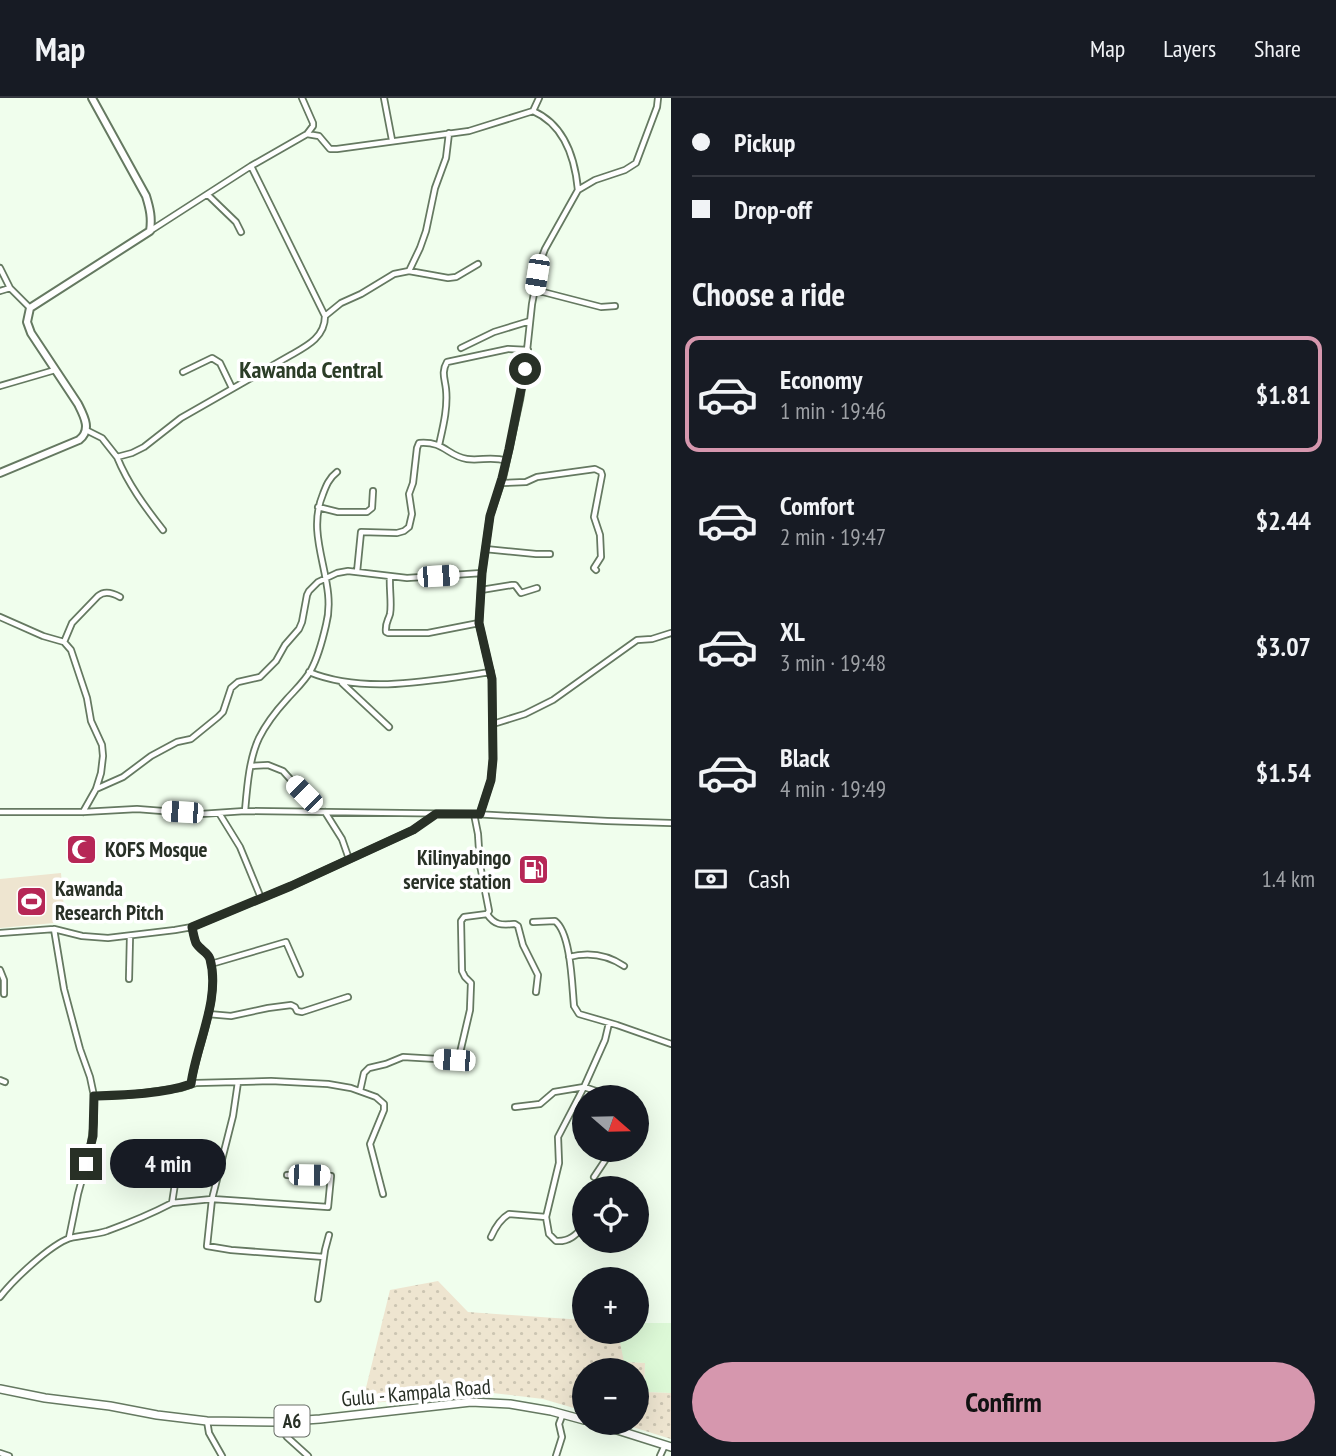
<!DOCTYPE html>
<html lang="en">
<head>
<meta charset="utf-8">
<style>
	:root { --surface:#171b24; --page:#242831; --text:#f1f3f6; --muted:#9ea1a6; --line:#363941; --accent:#d697ae }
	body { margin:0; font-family:"PT Sans Narrow",sans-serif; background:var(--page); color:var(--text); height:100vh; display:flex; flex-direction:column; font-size:26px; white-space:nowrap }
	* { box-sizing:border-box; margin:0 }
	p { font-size:23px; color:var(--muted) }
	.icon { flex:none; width:38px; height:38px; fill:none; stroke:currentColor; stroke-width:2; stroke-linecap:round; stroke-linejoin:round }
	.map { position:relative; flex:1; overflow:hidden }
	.side { display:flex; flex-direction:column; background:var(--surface); width:665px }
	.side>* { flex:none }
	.banner { display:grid; align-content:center; height:154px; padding:0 21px; background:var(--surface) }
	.needle { width:46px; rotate:110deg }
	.controls { position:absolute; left:572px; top:987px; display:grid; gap:14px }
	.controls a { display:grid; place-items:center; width:77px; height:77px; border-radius:50%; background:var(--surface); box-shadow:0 7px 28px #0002; font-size:35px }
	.end { position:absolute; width:32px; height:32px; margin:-16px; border:9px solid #283026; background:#fff; box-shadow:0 0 0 4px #fff }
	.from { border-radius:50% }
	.bubble { position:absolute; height:49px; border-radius:24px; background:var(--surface); box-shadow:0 7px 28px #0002; font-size:23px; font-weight:700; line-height:49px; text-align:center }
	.car { position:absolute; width:21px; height:42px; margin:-21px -10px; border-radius:9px; box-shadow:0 0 5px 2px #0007; background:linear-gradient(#fff 24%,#345 0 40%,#fff 0 76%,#345 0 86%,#fff 0) }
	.banner b { display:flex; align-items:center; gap:24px; height:66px; font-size:26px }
	.banner b+b { border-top:2px solid var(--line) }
	.banner i { width:18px; height:18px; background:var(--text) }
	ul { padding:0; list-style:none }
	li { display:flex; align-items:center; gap:21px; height:116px; margin:0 14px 10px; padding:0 7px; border:4px solid transparent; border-radius:14px }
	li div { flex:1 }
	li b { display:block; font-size:26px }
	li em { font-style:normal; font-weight:700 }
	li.current { border-color:var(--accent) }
	li>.icon { width:63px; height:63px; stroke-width:1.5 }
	h2 { padding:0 21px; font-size:32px; line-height:84px }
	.pay { display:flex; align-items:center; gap:18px; height:77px; padding:0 21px; font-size:26px }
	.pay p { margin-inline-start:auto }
	.primary-button { display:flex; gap:14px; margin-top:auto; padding:14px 21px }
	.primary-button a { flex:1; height:80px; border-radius:42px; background:var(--accent); color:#111; font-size:28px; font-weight:700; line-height:80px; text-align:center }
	header { display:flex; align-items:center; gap:42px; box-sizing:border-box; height:98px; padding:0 35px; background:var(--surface); border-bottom:2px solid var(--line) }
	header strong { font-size:33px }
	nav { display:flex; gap:38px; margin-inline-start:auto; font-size:24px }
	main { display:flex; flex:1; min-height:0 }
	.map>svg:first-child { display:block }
	.built { fill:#ddf9d7 }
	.garden { fill:url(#garden-dots) }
	.pitch { fill:#eee5d0 }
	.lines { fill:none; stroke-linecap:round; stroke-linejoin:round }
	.street-casing { stroke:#657961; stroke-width:8 }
	.secondary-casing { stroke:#657961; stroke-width:10 }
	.primary-casing { stroke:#657961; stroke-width:10 }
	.street { stroke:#fff; stroke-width:4.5 }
	.secondary { stroke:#fff; stroke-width:6 }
	.primary { stroke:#fff; stroke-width:7 }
	.route { stroke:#283026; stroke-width:9 }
	.labels { text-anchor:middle; stroke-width:7; stroke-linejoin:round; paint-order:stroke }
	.shield { fill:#fff; stroke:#686e67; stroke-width:2 }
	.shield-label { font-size:19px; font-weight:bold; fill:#283026 }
	.poi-label { font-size:21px; font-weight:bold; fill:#283026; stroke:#fff; text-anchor:start }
	.street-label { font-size:21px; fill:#283026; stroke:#fff }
	.quarter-label { font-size:24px; font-weight:bold; fill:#2b3d27; stroke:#fff }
</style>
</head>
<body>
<header>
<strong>Map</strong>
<nav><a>Map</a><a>Layers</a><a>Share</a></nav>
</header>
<main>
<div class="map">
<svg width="671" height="1358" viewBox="0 0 671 1358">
	<defs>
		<pattern id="garden-dots" width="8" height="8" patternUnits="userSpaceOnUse" patternTransform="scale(1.75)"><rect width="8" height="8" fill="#eee5d0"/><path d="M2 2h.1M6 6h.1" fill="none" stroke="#ccc5b2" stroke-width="1.8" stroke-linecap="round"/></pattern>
	</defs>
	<rect width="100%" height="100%" fill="#f0feed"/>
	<path class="built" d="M 637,1225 L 671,1225 L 671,1295 L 644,1294 L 645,1265 L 623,1264 L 618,1234 L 637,1234 Z"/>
	<path class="garden" d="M 438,1183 L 468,1214 L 584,1222 L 584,1234 L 618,1234 L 624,1264 L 645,1265 L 644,1294 L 671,1295 L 671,1341 L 620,1325 L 637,1325 L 637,1272 L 584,1272 L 584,1313 L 543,1301 L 484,1294 L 362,1306 L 390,1192 Z"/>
	<path class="pitch" d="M 61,775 L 65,824 L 0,830 L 0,781 Z"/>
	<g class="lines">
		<defs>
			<path id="street" d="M 384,0 L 392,42
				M 539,0 L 533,13 C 565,27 575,60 578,92
				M 307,36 L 319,38 L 330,51 L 337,51 L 469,33 L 533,13
				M 208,97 L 236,124 L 241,134
				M 150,133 L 251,68 L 307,36 L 313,28 L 313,25 L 302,0
				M 0,170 L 10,190 L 30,210
				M 409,173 L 420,150 L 426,133 L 435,90 L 446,60 L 449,35
				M 0,193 L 10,190
				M 534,193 L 543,194 L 601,209 L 615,208
				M 325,218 L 341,205 L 361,196 L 394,176 L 409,173 L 448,180 L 456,179 L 478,166
				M 461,250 L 494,234 L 530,223
				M 183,274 L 212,260 L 220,265 L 232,290
				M 0,288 L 55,272
				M 86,332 L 102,340 L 117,359 L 132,355 L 144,349 L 181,320 L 291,257 C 307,248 325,239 325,218 L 251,68
				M 439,347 C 443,329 448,310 446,291 C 445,281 441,274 447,264 L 508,251 L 528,252
				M 117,359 C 128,386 145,409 163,432
				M 501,385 L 526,384 L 537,379 L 595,371 L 601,374 L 602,377 L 594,419 L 600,437 L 601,459 L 594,470 L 596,472
				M 318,409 L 338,414 L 367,414 L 372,410 L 373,393
				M 485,451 L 536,456 L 550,456
				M 357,474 L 361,434 L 397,435 L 404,433 L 409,429 L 412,416 L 409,396 L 413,385 L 417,350 L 419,345 C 445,343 447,358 467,361 C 480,363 493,358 506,363
				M 390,478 C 389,489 392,506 390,516 C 388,523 385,525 386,534 L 388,535 L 428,535 L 479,525
				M 481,492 L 512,487 L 515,487 L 521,495 L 537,490
				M 0,519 L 43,538 L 64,544 L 71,552 L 87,600 L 91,623 L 102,647 L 103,658 L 101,675 L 96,691 L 83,714
				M 64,544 L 72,525 L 98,498 C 105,492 113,495 120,499
				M 309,574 C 365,597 434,582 491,574
				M 342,585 L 389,629
				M 493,626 L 525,616 L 553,602 L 637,542 L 652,541 L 671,535
				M 251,668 L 268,667 L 283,673 L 309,702 L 312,714
				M 96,691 L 123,679 L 151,658 L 177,644 L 191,641 L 218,619 L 223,614 L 231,590 L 238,584 L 260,579 L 276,563 L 285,547 L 299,531 L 302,524 L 307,497 L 309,493 L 318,484 L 337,475 L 348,473 L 407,480 L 482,475
				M 245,713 C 247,690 249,661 259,640 C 266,626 276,613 287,601 C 295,592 305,583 311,572 C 317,561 323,540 326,527 C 338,483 304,441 323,396 C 326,388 329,380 337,374
				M 0,714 L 83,714 L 137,711 L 201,716 L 245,713 L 474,716 L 607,723 L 671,725
				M 325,714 L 342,741 L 349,761
				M 219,715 L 240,749 L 261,800
				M 480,716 L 491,682 L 493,661 L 492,581 L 479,525 L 482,475 L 490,418 L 503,380 L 520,302 L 525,271 L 532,206 L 540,164 L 545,151 L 578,92 L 595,82 L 625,72 L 636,65 L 657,9 L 658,0
				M 487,816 C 495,828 502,827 515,826 L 518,828 L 523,847 L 538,877 L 536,894
				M 533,824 L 555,823 C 571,835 572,887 574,908 L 579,916 L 617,927 L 671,946
				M 54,831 L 64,891 L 80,951 L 90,979 L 94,998 L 94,1024 L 90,1052 L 78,1096 L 69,1140
				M 0,835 L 54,831 L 82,838 L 108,840 L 175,832 L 192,829 L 291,788 L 413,732 L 435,716
				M 569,859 C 588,854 606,856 624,868
				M 211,866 L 286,844 L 300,876
				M 0,872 L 4,882 L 4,896
				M 129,881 L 130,838
				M 208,916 L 231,918 L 268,910 L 291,907 L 295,909 L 297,913 L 302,914 L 348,899
				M 0,982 L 5,984
				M 238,984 L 233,1018 L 212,1101 L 207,1148 L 231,1152 L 324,1159
				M 191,986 C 197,947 221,900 210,861 C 208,854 200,852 196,845 C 194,840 193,834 192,829
				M 360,993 L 364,975 L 369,970 L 386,966 L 403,959 L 454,962 L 457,962 L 459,959 L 470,912 L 471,885 L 465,879 L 462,873 L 461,823 L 464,819 L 487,816 L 489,813 L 480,767 L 478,736 L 474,716
				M 94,998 L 128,997 L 181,990 L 196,985 L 271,983 L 328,986 L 351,990 L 376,999 L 384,1006 L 384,1012 L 370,1046 L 383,1096
				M 515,1009 L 540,1006 L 554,994 L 584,989 L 614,999
				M 594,1079 L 612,1052
				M 172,1105 L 212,1101 L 328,1109 L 331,1078 L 287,1077
				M 584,1128 C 576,1137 569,1144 556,1143 L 549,1136 L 546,1119 L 559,1065 L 558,1039 L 584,989 L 605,942 L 609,925
				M 491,1139 C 495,1130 500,1121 509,1116 L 546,1119
				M 0,1199 C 13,1182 50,1147 70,1140 C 82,1137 95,1137 107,1133 C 129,1125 151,1116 172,1105 L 177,1073
				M 318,1201 L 325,1152 L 329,1137
				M 207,1323 L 209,1335 L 222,1358
				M 278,1325 L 287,1339 L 308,1358
				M 0,1355 L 9,1358
				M 556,1358 L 562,1339 L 559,1326 L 562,1318 L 564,1317
				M 660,1358 L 665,1347"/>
			<path id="secondary" d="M 0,375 L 79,342 C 92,332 84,318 78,306 L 31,235 L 27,224 L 30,210 L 150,133 C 152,120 150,111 146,98 L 92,0"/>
			<path id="primary" d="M 0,1291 L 45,1300 L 110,1308 L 157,1317 L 207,1323 L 277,1324 L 320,1321 L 471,1304 L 510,1306 L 551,1313 L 584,1322
				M 595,1325 L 671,1349"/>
		</defs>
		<use href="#street" class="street-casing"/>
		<use href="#secondary" class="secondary-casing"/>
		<use href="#primary" class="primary-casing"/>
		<use href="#street" class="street"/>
		<use href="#secondary" class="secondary"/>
		<use href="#primary" class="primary"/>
	</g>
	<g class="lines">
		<path class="route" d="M 86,1066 L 93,1038 L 94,998 C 124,997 163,996 191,986 C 196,947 221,901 210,861 C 208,854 200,852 196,845 C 194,840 193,834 192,829 L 291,788 L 413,732 L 436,716 L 480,716 L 491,682 L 493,661 L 492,581 L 479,525 L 482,475 L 490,418 L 502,380 L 509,351 L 525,271"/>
	</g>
	<defs>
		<symbol id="mosque-square" viewBox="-11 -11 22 22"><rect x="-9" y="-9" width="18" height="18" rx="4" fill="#b62756" stroke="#fff"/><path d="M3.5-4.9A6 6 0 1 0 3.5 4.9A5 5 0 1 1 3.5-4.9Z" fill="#fff"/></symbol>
		<symbol id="fuel-square" viewBox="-11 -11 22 22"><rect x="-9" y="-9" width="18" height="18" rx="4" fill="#b62756" stroke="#fff"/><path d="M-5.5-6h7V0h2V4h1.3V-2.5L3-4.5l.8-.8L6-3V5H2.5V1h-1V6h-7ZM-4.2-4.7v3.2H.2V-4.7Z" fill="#fff"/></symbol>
		<symbol id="stadium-square" viewBox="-11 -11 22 22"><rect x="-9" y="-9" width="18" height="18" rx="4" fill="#b62756" stroke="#fff"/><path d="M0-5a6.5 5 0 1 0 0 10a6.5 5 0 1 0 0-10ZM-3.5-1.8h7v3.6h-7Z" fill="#fff"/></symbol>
	</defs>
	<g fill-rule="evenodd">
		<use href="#mosque-square" x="64" y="734" width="35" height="35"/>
		<use href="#fuel-square" x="516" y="754" width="35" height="35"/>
		<use href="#stadium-square" x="14" y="786" width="35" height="35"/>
	</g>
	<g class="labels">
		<rect class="shield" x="274.5" y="1307.5" width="35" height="31" rx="5"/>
		<g class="shield-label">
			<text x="292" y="1330">A6</text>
		</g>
		<g class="poi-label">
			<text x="105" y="759">KOFS Mosque</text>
			<text x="511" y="767" text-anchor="end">Kilinyabingo<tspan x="511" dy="24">service station</tspan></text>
			<text x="55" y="798">Kawanda<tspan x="55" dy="24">Research Pitch</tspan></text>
		</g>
		<g class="street-label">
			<text transform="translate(416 1295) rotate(-5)" y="7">Gulu - Kampala Road</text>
		</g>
		<g class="quarter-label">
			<text x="311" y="280">Kawanda Central</text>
		</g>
	</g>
</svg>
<div class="controls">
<a><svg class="needle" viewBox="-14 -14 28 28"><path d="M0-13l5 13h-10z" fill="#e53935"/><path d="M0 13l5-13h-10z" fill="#9ea1a6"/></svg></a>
<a><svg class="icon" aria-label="locate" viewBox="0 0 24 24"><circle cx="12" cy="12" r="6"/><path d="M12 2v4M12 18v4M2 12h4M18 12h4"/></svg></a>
<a>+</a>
<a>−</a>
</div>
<i class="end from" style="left:525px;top:271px"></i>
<i class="end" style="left:86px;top:1066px"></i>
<div class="bubble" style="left:110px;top:1041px;width:116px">4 min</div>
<i class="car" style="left:537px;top:177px;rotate:189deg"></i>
<i class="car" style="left:438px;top:478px;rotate:86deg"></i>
<i class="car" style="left:304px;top:696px;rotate:315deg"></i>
<i class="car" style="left:182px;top:714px;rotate:274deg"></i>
<i class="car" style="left:454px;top:962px;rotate:274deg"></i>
<i class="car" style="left:309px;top:1077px;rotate:91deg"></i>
</div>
<section class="side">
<div class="banner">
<b><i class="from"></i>Pickup</b>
<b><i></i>Drop-off</b>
</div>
<h2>Choose a ride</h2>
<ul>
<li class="current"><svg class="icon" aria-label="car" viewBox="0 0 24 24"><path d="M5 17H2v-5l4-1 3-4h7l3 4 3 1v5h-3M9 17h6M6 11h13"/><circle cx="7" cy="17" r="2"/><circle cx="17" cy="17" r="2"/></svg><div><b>Economy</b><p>1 min · 19:46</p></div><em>$1.81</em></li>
<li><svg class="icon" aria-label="car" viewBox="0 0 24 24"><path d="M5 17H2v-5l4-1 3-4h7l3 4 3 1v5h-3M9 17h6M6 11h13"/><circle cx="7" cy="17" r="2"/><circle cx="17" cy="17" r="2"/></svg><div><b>Comfort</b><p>2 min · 19:47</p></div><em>$2.44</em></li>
<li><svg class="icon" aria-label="car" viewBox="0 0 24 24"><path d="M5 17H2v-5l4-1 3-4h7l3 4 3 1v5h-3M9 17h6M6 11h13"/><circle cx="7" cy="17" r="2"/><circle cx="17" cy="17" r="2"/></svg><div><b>XL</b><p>3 min · 19:48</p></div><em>$3.07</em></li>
<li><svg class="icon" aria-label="car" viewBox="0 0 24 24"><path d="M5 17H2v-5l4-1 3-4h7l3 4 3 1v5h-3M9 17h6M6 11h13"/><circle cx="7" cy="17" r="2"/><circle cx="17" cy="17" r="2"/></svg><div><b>Black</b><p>4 min · 19:49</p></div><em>$1.54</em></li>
</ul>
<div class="pay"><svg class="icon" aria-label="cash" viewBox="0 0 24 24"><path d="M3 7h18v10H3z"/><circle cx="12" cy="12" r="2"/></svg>Cash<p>1.4 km</p></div>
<div class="primary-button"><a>Confirm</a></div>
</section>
</main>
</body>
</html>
